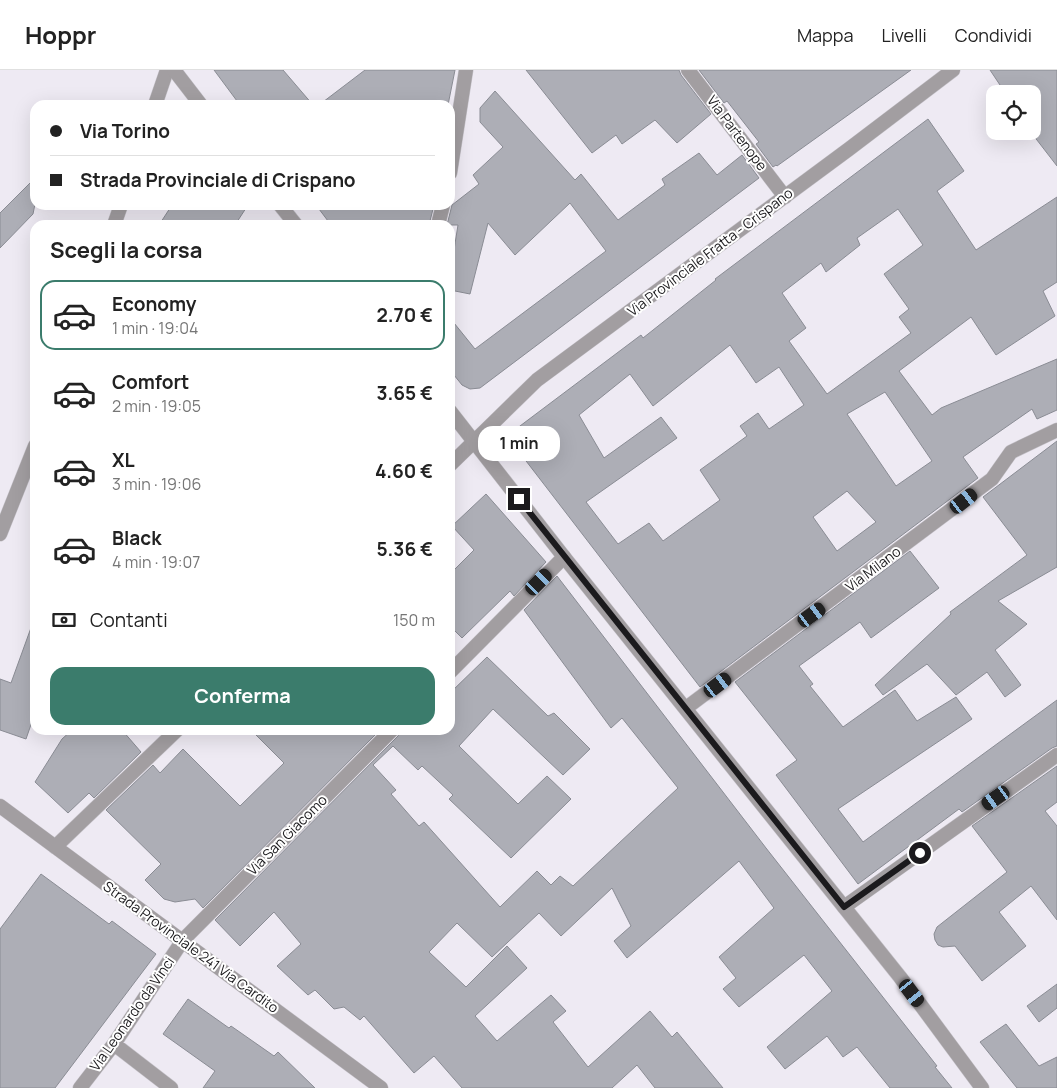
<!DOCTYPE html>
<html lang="it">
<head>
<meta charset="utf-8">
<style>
	:root { --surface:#fff; --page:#f6f6f6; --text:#222; --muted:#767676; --line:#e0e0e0; --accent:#3b7c6c }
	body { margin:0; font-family:Manrope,sans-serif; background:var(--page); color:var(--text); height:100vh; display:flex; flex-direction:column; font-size:19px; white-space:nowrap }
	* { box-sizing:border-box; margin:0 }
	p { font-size:16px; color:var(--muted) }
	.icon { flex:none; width:28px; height:28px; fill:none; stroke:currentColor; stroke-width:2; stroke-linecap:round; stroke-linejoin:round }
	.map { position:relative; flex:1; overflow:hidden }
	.details { position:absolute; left:30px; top:150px; width:425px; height:515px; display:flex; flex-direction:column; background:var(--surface); border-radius:15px; box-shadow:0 5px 20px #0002 }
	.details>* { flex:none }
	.hud { position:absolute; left:30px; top:30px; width:425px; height:110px; border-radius:15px; box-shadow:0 5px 20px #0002; display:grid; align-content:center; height:110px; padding:0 20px; background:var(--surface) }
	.controls { position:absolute; left:986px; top:15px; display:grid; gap:10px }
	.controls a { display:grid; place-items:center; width:55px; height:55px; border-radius:10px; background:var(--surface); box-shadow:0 5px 20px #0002; font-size:25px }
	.end { position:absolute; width:22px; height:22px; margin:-11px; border:6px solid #1b1a1d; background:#fff; box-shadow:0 0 0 2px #fff }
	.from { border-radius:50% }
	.bubble { position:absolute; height:35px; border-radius:15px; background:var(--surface); box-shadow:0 5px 20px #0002; font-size:16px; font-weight:700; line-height:35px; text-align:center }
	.car { position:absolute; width:15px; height:30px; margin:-15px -8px; border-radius:6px; box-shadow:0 0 4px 1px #0007; background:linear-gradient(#222 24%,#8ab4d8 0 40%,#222 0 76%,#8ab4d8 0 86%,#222 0) }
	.hud b { display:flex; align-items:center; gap:18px; height:48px; font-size:19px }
	.hud b+b { border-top:1px solid var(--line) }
	.hud i { width:12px; height:12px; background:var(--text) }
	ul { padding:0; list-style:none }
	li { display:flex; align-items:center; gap:15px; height:70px; margin:0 10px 8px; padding:0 10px; border:2px solid transparent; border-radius:15px }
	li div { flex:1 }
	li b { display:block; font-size:19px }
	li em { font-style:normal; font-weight:700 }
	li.selected { border-color:var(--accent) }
	li>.icon { width:45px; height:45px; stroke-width:1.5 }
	h2 { padding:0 20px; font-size:22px; line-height:60px }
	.pay { display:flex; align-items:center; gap:12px; height:55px; padding:0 20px; font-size:19px }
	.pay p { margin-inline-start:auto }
	.primary-button { display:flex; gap:10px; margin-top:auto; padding:10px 20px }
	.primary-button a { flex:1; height:58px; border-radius:15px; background:var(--accent); color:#fff; font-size:20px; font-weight:700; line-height:58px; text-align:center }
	header { display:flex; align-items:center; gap:30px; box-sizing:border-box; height:70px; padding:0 25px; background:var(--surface); border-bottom:1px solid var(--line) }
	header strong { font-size:24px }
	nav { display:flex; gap:28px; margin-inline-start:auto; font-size:18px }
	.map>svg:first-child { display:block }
	.building { fill:#adaeb6; stroke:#8a8c94; fill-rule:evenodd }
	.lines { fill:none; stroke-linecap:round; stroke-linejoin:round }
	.minor-casing { stroke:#c8c5cc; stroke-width:15 }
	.tertiary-casing { stroke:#c8c5cc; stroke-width:15 }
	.minor { stroke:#a29ea1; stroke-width:14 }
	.tertiary { stroke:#a29ea1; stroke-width:14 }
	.route { stroke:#1b1a1d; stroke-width:6 }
	.labels { text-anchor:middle; stroke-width:4; stroke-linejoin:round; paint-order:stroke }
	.street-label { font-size:14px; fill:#1b1a1d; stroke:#fff }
</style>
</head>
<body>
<header>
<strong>Hoppr</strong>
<nav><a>Mappa</a><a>Livelli</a><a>Condividi</a></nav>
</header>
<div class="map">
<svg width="1057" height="1018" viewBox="0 0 1057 1018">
	<rect width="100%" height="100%" fill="#eeeaf3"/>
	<path class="building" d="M 214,0 L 283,0 L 313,35 L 240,35 Z
		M 365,0 L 455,0 L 448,35 L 319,35 Z
		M 526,0 L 679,0 L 681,5 L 711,44 L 677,73 L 655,50 L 622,74 L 616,65 L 592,83 Z
		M 699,0 L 911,0 L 777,96 L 776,95 L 773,97 L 756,74 L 759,72 L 727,31 L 724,33 Z
		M 990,0 L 1057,0 L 1057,96 L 1030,61 L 1032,61 L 1032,24 L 1006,24 Z
		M 495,21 L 575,110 L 581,104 L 618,150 L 665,115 L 662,109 L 699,83 L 717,105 L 742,85 L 759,108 L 480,318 L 470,319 L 462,315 L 450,300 L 450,248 L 475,279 L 606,181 L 570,133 L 515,185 L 488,153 L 470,224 L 450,220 L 450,205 L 458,155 L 447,155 L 452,135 L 479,114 L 473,105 L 503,77 L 480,52 L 480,38 Z
		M 928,49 L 964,101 L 937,121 L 976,180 L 1057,127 L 1057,212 L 1043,221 L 1055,246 L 996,285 L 971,247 L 899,301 L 932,345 L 941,338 L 1057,289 L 1057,340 L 1037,349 L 1032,339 L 963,387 L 978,408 L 700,617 L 513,374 L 513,366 L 516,359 L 641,265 L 643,268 L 716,210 L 715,209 ZM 898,139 L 923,175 L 884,204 L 909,239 L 899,247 L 911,263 L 827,324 L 789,271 L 806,258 L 782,223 L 821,193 L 826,202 L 860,175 L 857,168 ZM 730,275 L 756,313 L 779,297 L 804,335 L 769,359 L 758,343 L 740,356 L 747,366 L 700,400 L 720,430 L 663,471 L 649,453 L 618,474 L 586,432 L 677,368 L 661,347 L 604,388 L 579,345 L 630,304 L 653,336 ZM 885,322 L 932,391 L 896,416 L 847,344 ZM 847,421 L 876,452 L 837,481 L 813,447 Z
		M 35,108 L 35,134 L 33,144 L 0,178 L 0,143 Z
		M 172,135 L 248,135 L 235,155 L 159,155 Z
		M 316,135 L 434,135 L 429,155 L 331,155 Z
		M 1057,371 L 1057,497 L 998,531 L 1027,554 L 995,580 L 1021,615 L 1005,627 L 987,602 L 956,625 L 927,594 L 883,625 L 875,615 L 951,544 L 950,542 L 1027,485 L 983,427 Z
		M 486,424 L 546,492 L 514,526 L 510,521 L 462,568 L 450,556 L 450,504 L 474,480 L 452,456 Z
		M 910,481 L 939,518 L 871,568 L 860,552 L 799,596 L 813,614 L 810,616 L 843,657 L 895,620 L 917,651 L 956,627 L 972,649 L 838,739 L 863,772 L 1057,630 L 1057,676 L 1052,678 L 962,742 L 959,739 L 858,814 L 776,705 L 797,690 L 735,612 Z
		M 557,506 L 766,778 L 937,996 L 935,997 L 952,1018 L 890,1018 L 857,977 L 843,987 L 827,966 L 785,999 L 767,977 L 832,921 L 804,885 L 739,937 L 723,919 L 736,908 L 719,887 L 774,838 L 739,791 L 627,888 L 614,871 L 631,856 L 612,818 L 561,866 L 539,843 L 492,887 L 457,853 L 429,882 L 466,917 L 507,876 L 527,898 L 475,946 L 497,971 L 551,925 L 566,941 L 553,952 L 588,997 L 650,941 L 672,967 L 677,962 L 723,1018 L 655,1018 L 637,995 L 612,1018 L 462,1018 L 434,986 L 414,1003 L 364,946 L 360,950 L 344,937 L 334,939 L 315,920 L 308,925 L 277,896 L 301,874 L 274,842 L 240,876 L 215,850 L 398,666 L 401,660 L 450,660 L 450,623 L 487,587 L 548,646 L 554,643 L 590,679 L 563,705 L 493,639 L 459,676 L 518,734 L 547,706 L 571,729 L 511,788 L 449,729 L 453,725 L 422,696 L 418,700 L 393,676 L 373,695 L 396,720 L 391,724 L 419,756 L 424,752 L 500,837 L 537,801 L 551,815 L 560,806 L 573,816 L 678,718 L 622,648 L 611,658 L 524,540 Z
		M 32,555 L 35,555 L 35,643 L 26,669 L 0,660 L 0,609 L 11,613 Z
		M 72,660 L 122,660 L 141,682 L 94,728 L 89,723 L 68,743 L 35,712 L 62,669 Z
		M 251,660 L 380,660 L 203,838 L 195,829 L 175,832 L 164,829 L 145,810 L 161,794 L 106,740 L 153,695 L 160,703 L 183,679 L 240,736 L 284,693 Z
		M 1057,696 L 1057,732 L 1045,741 L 1057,756 L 1057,850 L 1031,816 L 999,842 L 1026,876 L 982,911 L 955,876 L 943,877 L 938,875 L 935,870 L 934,864 L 937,857 L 1007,802 L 972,756 Z
		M 41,804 L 109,854 L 112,851 L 156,884 L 55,1018 L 0,1018 L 0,859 Z
		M 1057,914 L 1057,938 L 1039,952 L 1027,936 Z
		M 188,929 L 229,958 L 231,956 L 274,986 L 278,982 L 315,1018 L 203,1018 L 215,1001 L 163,964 Z
		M 1006,954 L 1039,996 L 1057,987 L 1057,1018 L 1017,1018 L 980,972 Z"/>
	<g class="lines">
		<defs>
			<path id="minor" d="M 688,0 L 785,127
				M 155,35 L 167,0
				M 450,103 L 466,0
				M 114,155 L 121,135
				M 438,155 L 443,135
				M 450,395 L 537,310 L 849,79 L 953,0
				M 0,464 L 35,376
				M 450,602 L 564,487
				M 686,638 L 992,409 L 1011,382 L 1057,360
				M 0,736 L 381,1018
				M 55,777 L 177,660
				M 844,837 L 1057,685
				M 114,974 L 171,1018
				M 80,1018 L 114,974 L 183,870 L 392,660"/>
			<path id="tertiary" d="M 174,0 L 201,35
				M 280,135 L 296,155
				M 450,341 L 564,487 L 900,907 L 982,1018"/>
		</defs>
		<use href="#minor" class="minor-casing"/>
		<use href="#tertiary" class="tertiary-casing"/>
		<use href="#minor" class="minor"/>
		<use href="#tertiary" class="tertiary"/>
	</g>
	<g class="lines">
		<path class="route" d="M 519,429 L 844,837 L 920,783"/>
	</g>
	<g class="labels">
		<g class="street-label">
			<text transform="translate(737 63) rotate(53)" y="5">Via Partenope</text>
			<text transform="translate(710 182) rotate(-37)" y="5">Via Provinciale Fratta - Crispano</text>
			<text transform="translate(873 499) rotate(-37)" y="5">Via Milano</text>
			<text transform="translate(287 765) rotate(-45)" y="5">Via San Giacomo</text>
			<text transform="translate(191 877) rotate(36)" y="5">Strada Provinciale 241 Via Cardito</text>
			<text transform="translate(132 944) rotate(-55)" y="5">Via Leonardo da Vinci</text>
		</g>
	</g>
</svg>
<div class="controls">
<a><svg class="icon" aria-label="locate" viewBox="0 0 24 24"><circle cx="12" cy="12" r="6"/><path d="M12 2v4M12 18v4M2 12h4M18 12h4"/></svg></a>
</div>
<i class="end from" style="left:920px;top:783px"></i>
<i class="end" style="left:519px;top:429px"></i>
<div class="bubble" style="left:478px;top:356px;width:82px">1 min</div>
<i class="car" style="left:964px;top:431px;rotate:52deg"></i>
<i class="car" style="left:539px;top:512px;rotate:45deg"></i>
<i class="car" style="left:812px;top:545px;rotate:54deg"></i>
<i class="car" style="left:718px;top:615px;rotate:53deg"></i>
<i class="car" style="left:996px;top:728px;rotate:235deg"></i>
<i class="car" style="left:912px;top:923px;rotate:143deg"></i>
<div class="hud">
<b><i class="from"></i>Via Torino</b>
<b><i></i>Strada Provinciale di Crispano</b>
</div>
<section class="details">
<h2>Scegli la corsa</h2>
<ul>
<li class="selected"><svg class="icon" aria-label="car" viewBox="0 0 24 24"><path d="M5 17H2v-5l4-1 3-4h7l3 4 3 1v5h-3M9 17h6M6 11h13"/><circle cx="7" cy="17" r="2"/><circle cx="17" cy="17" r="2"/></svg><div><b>Economy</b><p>1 min · 19:04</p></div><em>2.70 €</em></li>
<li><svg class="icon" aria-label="car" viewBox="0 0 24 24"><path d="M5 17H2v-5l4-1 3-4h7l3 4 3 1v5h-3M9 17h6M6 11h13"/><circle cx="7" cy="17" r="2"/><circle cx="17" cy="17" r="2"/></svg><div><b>Comfort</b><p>2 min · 19:05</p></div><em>3.65 €</em></li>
<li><svg class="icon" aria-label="car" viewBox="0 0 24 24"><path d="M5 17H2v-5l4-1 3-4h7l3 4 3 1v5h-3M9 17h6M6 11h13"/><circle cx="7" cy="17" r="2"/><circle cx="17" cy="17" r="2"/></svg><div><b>XL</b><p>3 min · 19:06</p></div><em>4.60 €</em></li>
<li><svg class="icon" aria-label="car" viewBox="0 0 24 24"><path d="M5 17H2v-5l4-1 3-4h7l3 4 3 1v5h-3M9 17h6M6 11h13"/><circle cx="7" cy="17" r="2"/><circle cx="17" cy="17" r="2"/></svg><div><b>Black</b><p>4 min · 19:07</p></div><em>5.36 €</em></li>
</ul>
<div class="pay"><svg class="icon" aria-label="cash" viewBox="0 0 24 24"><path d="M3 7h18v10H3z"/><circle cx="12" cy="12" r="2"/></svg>Contanti<p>150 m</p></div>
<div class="primary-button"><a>Conferma</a></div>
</section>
</div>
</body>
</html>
